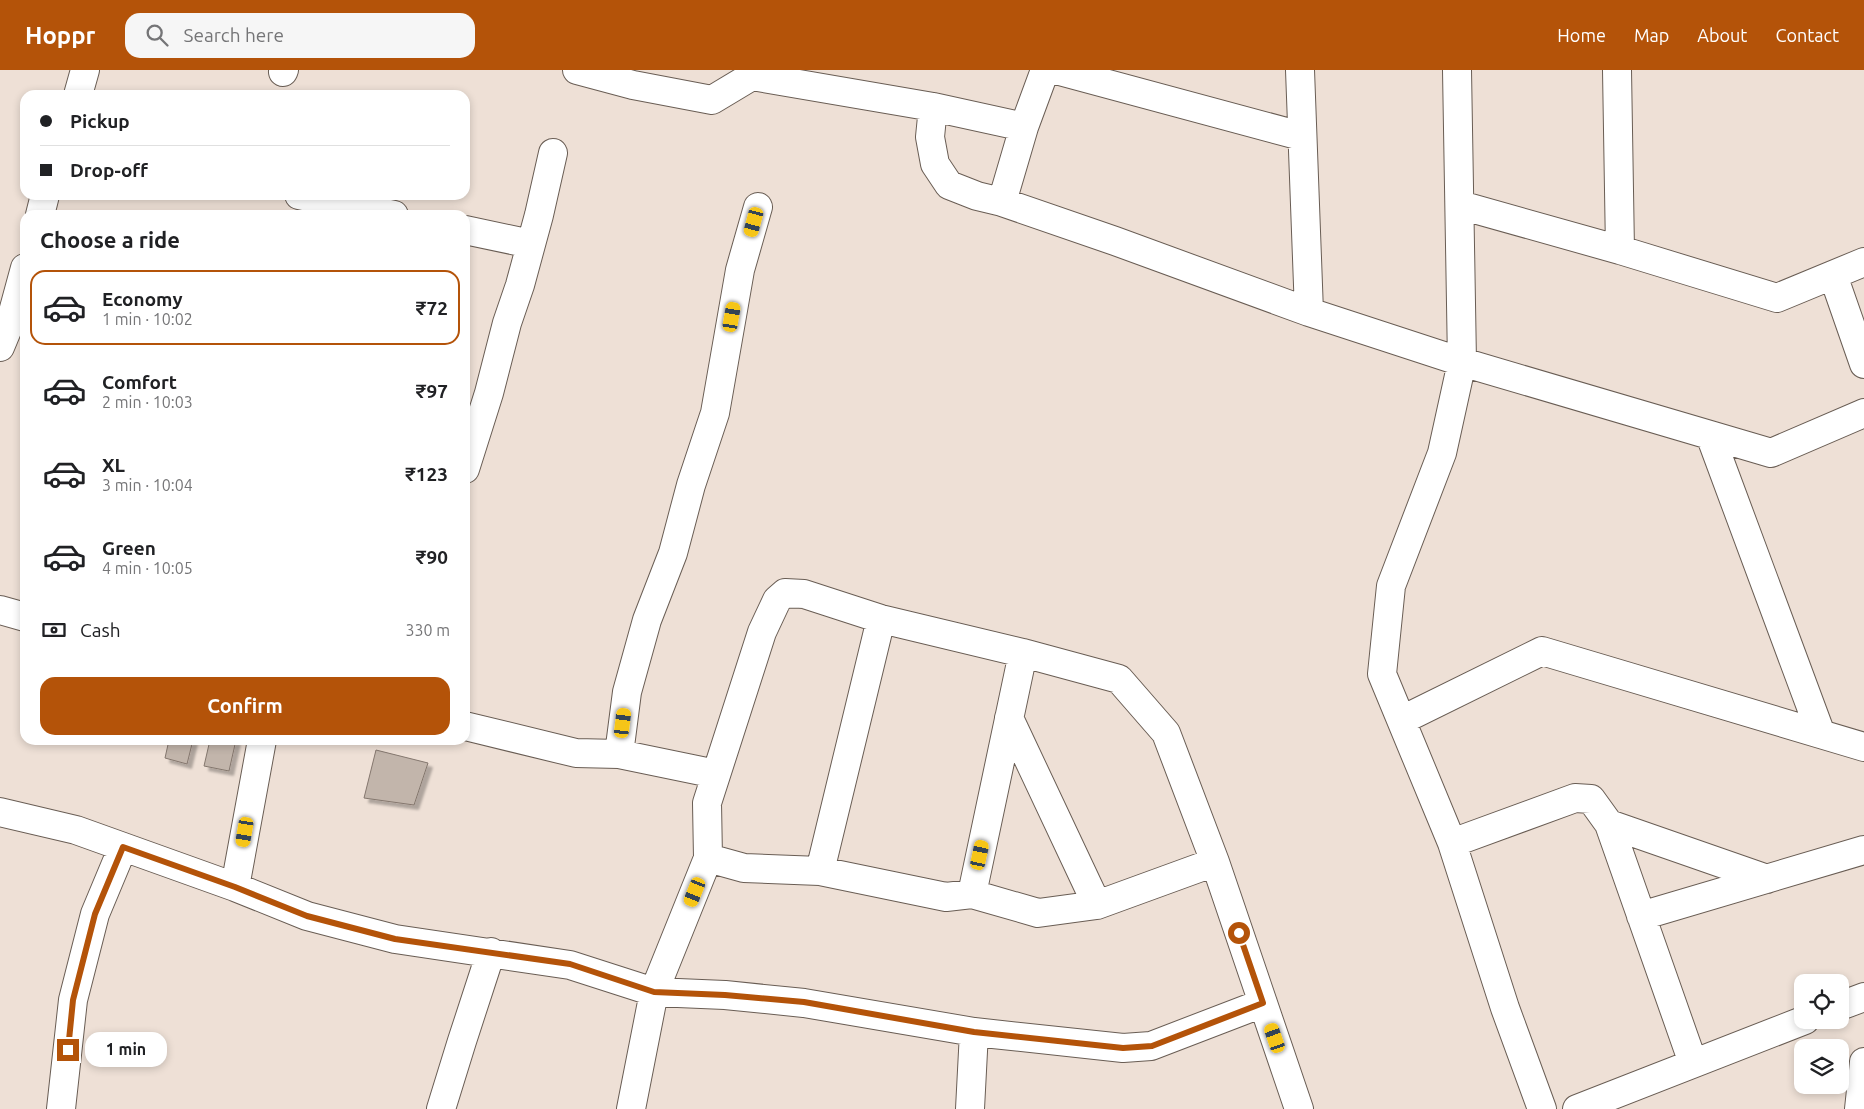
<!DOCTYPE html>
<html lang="en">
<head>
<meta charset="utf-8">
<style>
	:root { --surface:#fff; --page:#f6f6f6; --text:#202124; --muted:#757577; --line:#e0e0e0; --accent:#b45309 }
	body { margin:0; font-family:Ubuntu,sans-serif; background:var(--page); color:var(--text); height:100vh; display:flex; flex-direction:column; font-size:19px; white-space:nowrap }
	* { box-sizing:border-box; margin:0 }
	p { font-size:16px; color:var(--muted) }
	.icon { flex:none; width:28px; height:28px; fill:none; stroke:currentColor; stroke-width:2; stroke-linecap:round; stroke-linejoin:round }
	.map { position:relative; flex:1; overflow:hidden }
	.sheet { position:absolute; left:20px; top:140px; width:450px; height:535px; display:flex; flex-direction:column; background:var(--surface); border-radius:15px; box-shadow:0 2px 8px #0003 }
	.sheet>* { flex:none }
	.guide { position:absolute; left:20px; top:20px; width:450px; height:110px; border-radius:15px; box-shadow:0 2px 8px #0003; display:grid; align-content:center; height:110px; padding:0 20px; background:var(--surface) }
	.controls { position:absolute; left:1794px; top:904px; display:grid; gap:10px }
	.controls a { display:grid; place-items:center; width:55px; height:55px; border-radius:10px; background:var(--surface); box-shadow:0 2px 8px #0003; font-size:25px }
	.end { position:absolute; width:22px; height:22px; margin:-11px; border:6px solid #b45309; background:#fff; box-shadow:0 0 0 2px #fff }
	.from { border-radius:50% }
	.bubble { position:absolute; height:35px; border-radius:15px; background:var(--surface); box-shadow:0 2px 8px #0003; font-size:16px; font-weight:600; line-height:35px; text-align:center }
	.car { position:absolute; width:15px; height:30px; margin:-15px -8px; border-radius:6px; box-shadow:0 0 4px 1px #0007; background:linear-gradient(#f5c518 24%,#345 0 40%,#f5c518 0 76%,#345 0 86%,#f5c518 0) }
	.guide b { display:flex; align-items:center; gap:18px; height:48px; font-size:19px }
	.guide b+b { border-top:1px solid var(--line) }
	.guide i { width:12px; height:12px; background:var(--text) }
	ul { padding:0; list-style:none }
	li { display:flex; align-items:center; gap:15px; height:75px; margin:0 10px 8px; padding:0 10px; border:2px solid transparent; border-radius:15px }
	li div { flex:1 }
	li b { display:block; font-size:19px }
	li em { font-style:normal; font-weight:600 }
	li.on { border-color:var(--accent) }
	li>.icon { width:45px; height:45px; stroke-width:1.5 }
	h2 { padding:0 20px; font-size:22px; line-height:60px }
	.pay { display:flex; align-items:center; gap:12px; height:55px; padding:0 20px; font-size:19px }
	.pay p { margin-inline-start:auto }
	.primary-button { display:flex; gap:10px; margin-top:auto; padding:10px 20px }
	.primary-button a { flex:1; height:58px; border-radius:15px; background:var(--accent); color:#fff; font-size:20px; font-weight:600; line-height:58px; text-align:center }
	header { display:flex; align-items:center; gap:30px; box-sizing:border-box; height:70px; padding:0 25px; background:var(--accent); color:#fff }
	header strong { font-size:24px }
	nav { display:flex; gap:28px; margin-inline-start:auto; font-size:18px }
	.search { width:350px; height:45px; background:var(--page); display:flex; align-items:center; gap:12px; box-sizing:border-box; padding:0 18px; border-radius:15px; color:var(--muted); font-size:19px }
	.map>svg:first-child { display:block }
	.building { fill:#c2b5ab; stroke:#84776e; filter:url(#shadow) }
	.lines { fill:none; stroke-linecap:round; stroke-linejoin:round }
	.minor-casing { stroke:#695d54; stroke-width:30 }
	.minor { stroke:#fff; stroke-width:28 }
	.route { stroke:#b45309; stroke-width:6 }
</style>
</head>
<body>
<header>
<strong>Hoppr</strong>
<div class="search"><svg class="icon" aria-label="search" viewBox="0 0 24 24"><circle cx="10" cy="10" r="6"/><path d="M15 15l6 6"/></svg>Search here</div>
<nav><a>Home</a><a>Map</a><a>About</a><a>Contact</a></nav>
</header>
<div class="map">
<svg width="1864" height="1039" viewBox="0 0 1864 1039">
	<defs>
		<filter id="shadow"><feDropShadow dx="4.5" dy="4.5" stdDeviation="1" flood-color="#0004"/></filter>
	</defs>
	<rect width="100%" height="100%" fill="#eee0d6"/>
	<path class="building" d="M 169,670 L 193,670 L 187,694 L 165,688 Z
		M 210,670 L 236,670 L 229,701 L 204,696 Z
		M 376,680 L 428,693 L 414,735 L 364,728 Z"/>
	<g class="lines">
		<defs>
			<path id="minor" d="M 577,0 L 633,15 L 712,30 L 752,6 L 753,0
				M 1056,0 L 1301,66
				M 1300,0 L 1309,242
				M 1457,0 L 1462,292 L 1442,383 L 1391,516 L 1382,604 L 1452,773 L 1505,938 L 1542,1039
				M 1617,0 L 1620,180
				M 283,2 L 284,0
				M 752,6 L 933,37 L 1024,57 L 1002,132 L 1115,171 L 1309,242 L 1462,292 L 1771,383 L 1864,343
				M 78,25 L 85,0
				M 933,37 L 930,67 L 935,94 L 949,115 L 977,126 L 1002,132
				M 1024,57 L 1045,0
				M 299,125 L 394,145
				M 1460,135 L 1620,180 L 1777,228 L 1864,192
				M 40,145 L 45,125
				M 465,160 L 531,174
				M 1833,205 L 1864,294
				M 0,277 L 10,253 L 25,198
				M 1710,365 L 1821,664
				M 465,399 L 489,323 L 507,253 L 520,215 L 539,145 L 553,83
				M 0,540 L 25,547
				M 1009,648 L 1097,835
				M 1402,650 L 1542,581 L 1864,677
				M 465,656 L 576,683 L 619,684 L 716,704
				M 619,684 L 627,622 L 647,550 L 673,483 L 691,415 L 715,343 L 740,200 L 758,137
				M 0,742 L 76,760 L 235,817 L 307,846 L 395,869 L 570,895 L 654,922 L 725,925 L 804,933 L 974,962 L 1123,978 L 1151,976 L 1263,933
				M 1609,754 L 1767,809
				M 1452,773 L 1575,728 L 1591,729 L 1609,754 L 1693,993
				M 708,788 L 744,798 L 820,801 L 946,827 L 972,824 L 1038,843 L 1097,835 L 1215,792
				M 820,801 L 881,549
				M 235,817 L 262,670
				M 972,824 L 1023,583
				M 1641,846 L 1864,780
				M 1840,936 L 1864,927
				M 61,1039 L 73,930 L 95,844 L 123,777
				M 441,1039 L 462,971 L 491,882
				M 631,1039 L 654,922 L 708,788 L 707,733 L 762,562 L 777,530 L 785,523 L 804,524 L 881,549 L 1023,583 L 1119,609 L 1166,663 L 1215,792 L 1299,1039
				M 970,1039 L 974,962
				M 1577,1039 L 1805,950
				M 1859,1039 L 1864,992"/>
		</defs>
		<use href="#minor" class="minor-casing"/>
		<use href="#minor" class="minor"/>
	</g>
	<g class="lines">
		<path class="route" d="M 68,980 L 73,930 L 95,844 L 123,777 L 235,817 L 307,846 L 395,869 L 570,894 L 654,922 L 725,925 L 804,932 L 974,962 L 1123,978 L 1152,976 L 1263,933 L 1239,863"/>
	</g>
</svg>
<div class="controls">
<a><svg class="icon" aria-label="locate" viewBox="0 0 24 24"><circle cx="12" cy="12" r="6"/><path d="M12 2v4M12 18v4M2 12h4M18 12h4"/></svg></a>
<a><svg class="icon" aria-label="layers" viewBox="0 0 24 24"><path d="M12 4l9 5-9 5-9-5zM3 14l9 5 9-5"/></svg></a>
</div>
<i class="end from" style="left:1239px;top:863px"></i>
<i class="end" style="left:68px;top:980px"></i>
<div class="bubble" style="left:85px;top:962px;width:82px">1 min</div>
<i class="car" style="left:754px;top:152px;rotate:195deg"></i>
<i class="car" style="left:732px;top:247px;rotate:10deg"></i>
<i class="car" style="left:623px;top:653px;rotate:7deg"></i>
<i class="car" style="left:245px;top:762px;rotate:190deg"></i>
<i class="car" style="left:980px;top:785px;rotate:12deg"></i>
<i class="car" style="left:695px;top:822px;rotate:202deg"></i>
<i class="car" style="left:1275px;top:968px;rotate:341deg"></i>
<div class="guide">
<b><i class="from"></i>Pickup</b>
<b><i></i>Drop-off</b>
</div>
<section class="sheet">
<h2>Choose a ride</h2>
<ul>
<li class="on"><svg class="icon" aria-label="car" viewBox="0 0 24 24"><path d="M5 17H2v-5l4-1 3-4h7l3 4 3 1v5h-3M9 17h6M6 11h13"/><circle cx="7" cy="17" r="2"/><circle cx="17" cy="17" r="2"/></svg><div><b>Economy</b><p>1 min · 10:02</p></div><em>₹72</em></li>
<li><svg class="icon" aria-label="car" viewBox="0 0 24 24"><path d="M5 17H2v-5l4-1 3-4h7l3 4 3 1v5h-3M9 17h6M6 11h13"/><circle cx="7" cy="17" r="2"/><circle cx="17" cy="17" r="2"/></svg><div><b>Comfort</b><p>2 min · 10:03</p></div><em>₹97</em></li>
<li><svg class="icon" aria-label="car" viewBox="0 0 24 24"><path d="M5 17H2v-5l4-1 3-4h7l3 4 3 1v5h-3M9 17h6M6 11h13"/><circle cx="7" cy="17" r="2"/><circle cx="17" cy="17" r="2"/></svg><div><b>XL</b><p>3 min · 10:04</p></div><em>₹123</em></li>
<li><svg class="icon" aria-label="car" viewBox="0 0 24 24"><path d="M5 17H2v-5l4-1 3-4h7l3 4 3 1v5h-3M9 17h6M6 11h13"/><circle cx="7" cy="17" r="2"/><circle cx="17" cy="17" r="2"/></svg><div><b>Green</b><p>4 min · 10:05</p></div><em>₹90</em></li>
</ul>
<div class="pay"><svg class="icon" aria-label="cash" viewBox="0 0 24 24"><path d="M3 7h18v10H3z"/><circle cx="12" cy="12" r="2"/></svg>Cash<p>330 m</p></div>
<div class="primary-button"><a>Confirm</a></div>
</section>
</div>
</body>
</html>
